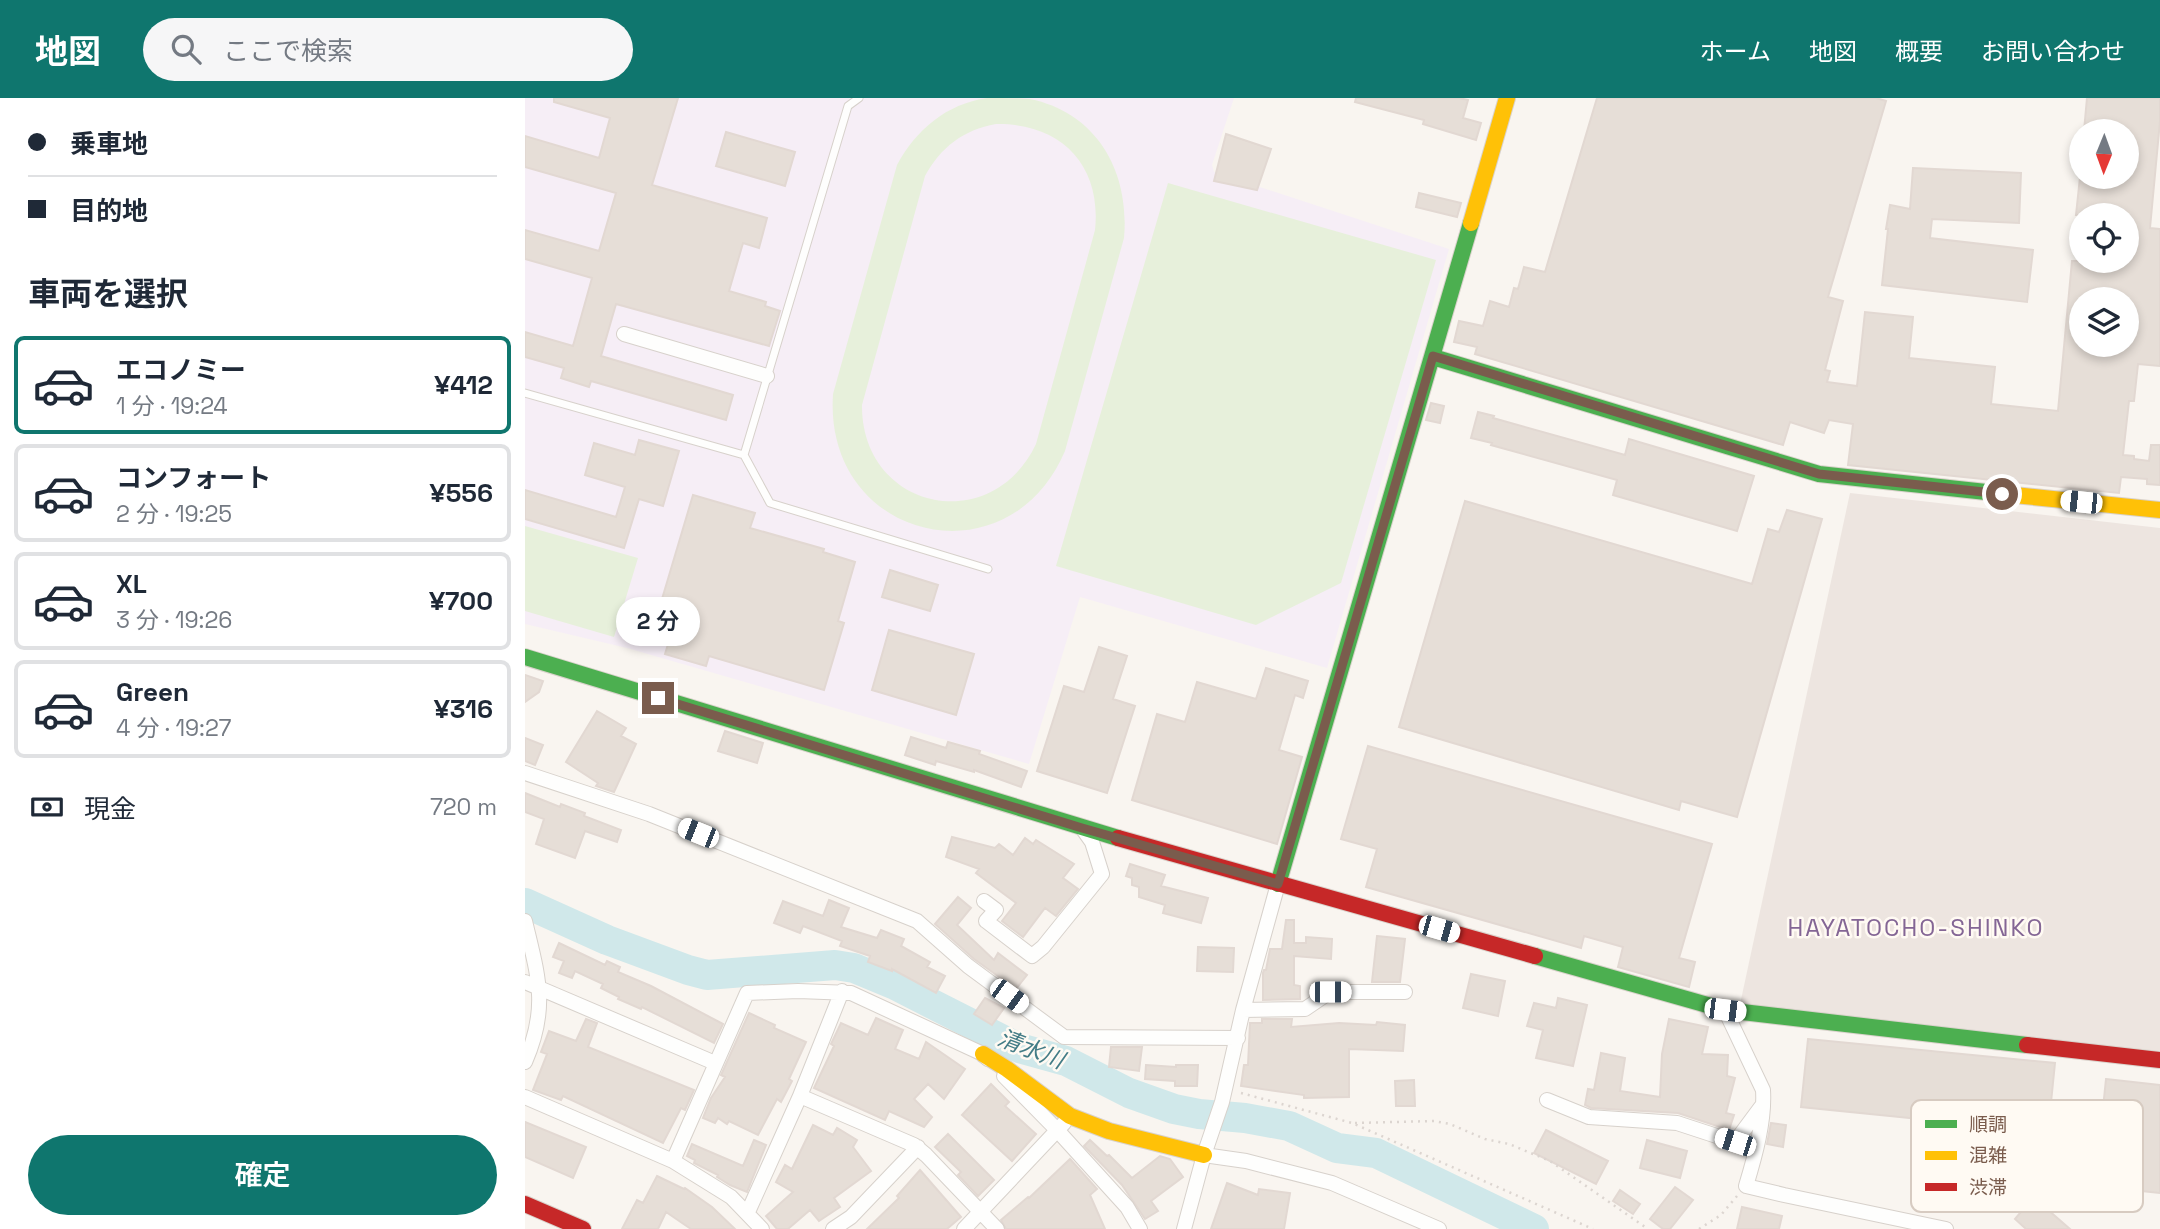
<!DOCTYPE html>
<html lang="ja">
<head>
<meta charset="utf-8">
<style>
	:root { --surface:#fff; --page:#f6f6f7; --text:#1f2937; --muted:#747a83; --line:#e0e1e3; --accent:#0f766e }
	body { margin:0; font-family:"Space Grotesk","Noto Sans JP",sans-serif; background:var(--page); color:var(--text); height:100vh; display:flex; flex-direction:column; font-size:26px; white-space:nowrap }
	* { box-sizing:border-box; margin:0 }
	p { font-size:23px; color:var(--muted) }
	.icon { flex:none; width:38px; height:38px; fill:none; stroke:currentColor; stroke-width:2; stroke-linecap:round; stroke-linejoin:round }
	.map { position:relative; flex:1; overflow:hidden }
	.sheet { display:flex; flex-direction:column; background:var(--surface); width:525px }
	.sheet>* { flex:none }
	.banner { display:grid; align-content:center; height:154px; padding:0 28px; background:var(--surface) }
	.needle { width:46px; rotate:181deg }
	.buttons { position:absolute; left:1544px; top:21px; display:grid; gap:14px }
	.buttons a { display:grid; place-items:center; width:70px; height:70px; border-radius:50%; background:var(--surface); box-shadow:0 4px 10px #0003; font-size:35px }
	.end { position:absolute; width:32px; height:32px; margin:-16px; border:9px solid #7a5c4d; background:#fff; box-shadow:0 0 0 4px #fff }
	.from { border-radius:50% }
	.bubble { position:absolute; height:49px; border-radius:24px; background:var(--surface); box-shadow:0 4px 10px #0003; font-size:23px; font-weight:600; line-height:49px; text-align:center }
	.car { position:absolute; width:21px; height:42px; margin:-21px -10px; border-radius:9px; box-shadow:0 0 5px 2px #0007; background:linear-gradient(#fff 24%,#345 0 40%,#fff 0 76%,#345 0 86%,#fff 0) }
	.banner b { display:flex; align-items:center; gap:24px; height:66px; font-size:26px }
	.banner b+b { border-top:2px solid var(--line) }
	.banner i { width:18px; height:18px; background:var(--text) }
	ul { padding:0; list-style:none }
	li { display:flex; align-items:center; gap:21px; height:98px; margin:0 14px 10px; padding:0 14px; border:4px solid var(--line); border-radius:10px }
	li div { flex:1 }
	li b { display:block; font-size:26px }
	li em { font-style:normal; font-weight:600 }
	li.on { border-color:var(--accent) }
	li>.icon { width:63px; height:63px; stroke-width:1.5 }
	h2 { padding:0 28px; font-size:32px; line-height:84px }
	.pay { display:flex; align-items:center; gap:18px; height:77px; padding:0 28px; font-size:26px }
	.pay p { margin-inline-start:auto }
	.button { display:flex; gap:14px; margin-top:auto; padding:14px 28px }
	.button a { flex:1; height:80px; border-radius:42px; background:var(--accent); color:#fff; font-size:28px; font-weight:600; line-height:80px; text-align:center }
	header { display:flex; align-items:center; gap:42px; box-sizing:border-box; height:98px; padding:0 35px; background:var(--accent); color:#fff }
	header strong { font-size:33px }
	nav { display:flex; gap:38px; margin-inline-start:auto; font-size:24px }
	.search { width:490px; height:63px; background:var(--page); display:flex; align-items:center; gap:18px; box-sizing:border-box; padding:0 24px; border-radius:38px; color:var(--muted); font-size:26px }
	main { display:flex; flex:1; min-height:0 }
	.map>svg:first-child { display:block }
	.industrial { fill:#ede5e0 }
	.education { fill:#f6eef6 }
	.green { fill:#e7f0db; fill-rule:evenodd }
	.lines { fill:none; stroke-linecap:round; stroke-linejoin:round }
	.river { stroke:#d0e8ea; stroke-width:30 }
	.building { fill:#e6ded7; stroke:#e2d8d2; stroke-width:2; fill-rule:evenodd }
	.lane-casing { stroke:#d7d1cb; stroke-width:9 }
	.street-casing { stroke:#d7d1cb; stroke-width:16 }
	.fast-casing { stroke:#d9d2cb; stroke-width:18 }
	.slow-casing { stroke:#d9d2cb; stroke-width:18 }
	.jam-casing { stroke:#d9d2cb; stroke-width:18 }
	.path { stroke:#dcd5d0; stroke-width:2.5; stroke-dasharray:2 5; stroke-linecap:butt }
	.lane { stroke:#fefefd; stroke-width:7 }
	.street { stroke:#fefefd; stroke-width:14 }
	.fast { stroke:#4caf50; stroke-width:16 }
	.slow { stroke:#ffc107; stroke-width:16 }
	.jam { stroke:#c62828; stroke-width:16 }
	.route { stroke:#7a5c4d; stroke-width:9 }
	.labels { text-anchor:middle; stroke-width:5; stroke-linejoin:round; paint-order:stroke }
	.water-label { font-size:23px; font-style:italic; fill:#437c86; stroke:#fffaf3 }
	.quarter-label { font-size:24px; letter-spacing:2px; fill:#846695; stroke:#fffaf3 }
	.key { fill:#fffaf3; stroke:#d7cbc1; stroke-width:2 }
	.key-label { font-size:19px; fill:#7a5c4d }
</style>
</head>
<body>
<header>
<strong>地図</strong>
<div class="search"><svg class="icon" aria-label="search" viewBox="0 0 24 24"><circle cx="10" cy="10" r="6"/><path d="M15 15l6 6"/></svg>ここで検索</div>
<nav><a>ホーム</a><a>地図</a><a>概要</a><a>お問い合わせ</a></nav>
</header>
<main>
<section class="sheet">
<div class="banner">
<b><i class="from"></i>乗車地</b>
<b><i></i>目的地</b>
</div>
<h2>車両を選択</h2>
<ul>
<li class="on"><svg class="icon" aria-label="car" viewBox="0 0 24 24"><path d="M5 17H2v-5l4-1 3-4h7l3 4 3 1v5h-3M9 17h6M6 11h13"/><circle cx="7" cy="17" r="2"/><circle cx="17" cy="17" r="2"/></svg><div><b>エコノミー</b><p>1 分 · 19:24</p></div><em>¥412</em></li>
<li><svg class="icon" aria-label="car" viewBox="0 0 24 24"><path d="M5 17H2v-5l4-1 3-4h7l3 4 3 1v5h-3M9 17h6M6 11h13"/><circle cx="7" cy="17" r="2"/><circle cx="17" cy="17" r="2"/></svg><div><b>コンフォート</b><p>2 分 · 19:25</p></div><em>¥556</em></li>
<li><svg class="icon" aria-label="car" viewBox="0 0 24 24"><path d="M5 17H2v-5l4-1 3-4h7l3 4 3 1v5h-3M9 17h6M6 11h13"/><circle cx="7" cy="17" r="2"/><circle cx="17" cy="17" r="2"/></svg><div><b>XL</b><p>3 分 · 19:26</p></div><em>¥700</em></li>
<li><svg class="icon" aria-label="car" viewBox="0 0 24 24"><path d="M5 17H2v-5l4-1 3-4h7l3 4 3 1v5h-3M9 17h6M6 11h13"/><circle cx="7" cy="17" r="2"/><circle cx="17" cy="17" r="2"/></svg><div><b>Green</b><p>4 分 · 19:27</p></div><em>¥316</em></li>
</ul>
<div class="pay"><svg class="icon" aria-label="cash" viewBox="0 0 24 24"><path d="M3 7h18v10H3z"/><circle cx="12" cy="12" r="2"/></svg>現金<p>720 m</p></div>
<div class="button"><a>確定</a></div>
</section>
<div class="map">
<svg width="1635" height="1131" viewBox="0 0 1635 1131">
	<rect width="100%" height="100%" fill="#f9f5f0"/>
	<path class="industrial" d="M 1325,395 L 1635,430 L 1635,953 L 1214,911 Z"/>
	<path class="education" d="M 0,0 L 709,0 L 687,67 L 689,74 L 924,151 L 802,570 L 555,499 L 504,666 L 102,550 L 0,526 Z"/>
	<path class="green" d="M 462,0 C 476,0 491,0 505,1 C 573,15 605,75 599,140 L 540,353 C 483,487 298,442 308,296 L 372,67 C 391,32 421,6 462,0 ZM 471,26 C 536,25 577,67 570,132 L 511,346 C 466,441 336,411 337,307 L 400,78 C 416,49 438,32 471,26 Z
		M 643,85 L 911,162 L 816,485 L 731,527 L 531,468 Z
		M 0,428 L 113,460 L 89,539 L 0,513 Z"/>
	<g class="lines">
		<path class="river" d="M 0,805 L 82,842 L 163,872 L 182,877 L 310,867 L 329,870 L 370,887 L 494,950 L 541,963 L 604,995 L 649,1011 L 674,1016 L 720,1020 L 764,1028 L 812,1050 L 851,1055 L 1009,1131"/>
	</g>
	<path class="building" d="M 29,0 L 153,0 L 127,87 L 242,120 L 234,150 L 218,145 L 204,193 L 241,204 L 240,208 L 255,213 L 244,248 L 91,206 L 76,258 L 208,297 L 201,322 L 66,283 L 64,289 L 36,280 L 39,270 L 0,259 L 0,234 L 48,248 L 67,180 L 0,161 L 0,132 L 74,153 L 91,95 L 0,69 L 0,38 L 74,60 L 85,20 L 29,4 Z
		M 831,0 L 934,0 L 943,2 L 938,20 L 956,25 L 951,42 L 898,26 L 899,22 L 830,4 Z
		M 1072,0 L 1351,0 L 1361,3 L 1303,199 L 1318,203 L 1300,272 L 1305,273 L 1302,284 L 1332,288 L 1340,214 L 1388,219 L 1384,260 L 1470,269 L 1466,306 L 1533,313 L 1547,163 L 1601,163 L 1601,117 L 1551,117 L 1555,79 L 1601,79 L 1601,33 L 1559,33 L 1562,0 L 1635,0 L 1635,23 L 1625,130 L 1635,131 L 1635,268 L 1613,266 L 1609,303 L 1604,303 L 1598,357 L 1609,358 L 1609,361 L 1624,363 L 1626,347 L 1635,347 L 1635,387 L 1622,386 L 1622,381 L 1596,379 L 1594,395 L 1323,367 L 1328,326 L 1304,322 L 1299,335 L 1265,324 L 1258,347 L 950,256 L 952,249 L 929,244 L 934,223 L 958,228 L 965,203 L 984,209 L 989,190 L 993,191 L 999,169 L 1020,174 ZM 1556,201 L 1601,201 L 1601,247 L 1556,247 Z
		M 201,34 L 270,54 L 260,88 L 191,68 Z
		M 701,36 L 746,51 L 732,92 L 689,83 Z
		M 1388,70 L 1496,75 L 1494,125 L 1407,121 L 1405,140 L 1508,152 L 1502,204 L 1357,187 L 1363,131 L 1361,131 L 1365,107 L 1385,111 Z
		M 894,95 L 936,105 L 932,119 L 891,109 Z
		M 906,305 L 919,308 L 915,325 L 901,322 Z
		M 953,314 L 969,318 L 968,320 L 1100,357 L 1104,341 L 1229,378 L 1212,433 L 1088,397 L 1092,382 L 966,347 L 967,345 L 946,340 Z
		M 114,342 L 154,353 L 138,408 L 114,401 L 99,450 L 0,421 L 0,392 L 91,419 L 100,389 L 60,377 L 69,345 L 110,357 Z
		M 168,397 L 230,415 L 225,430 L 299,451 L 298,454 L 330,464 L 313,523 L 319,525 L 299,592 L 184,558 L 181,568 L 140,556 L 155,507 L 137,501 Z
		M 940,403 L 1227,486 L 1243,431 L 1254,434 L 1262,412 L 1297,421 L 1212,719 L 1156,703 L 1154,712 L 874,629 Z
		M 365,472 L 413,487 L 405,513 L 357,499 Z
		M 364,532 L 449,556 L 431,617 L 347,592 Z
		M 574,549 L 602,558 L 588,601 L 610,608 L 582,695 L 512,673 L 539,588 L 559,594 Z
		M 741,570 L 783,583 L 778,600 L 770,597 L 754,652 L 777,659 L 752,746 L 607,702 L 632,616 L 660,624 L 672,584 L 731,601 Z
		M 0,577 L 18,583 L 14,594 L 0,604 Z
		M 72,613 L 101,630 L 96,638 L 111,646 L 89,694 L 71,688 L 73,685 L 41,664 Z
		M 200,633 L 238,645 L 232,665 L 193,653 Z
		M 386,639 L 421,650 L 423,644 L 455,653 L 454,656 L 502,673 L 496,689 L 449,672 L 449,674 L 411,663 L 410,667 L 380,657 Z
		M 0,640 L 18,647 L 10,667 L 0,663 Z
		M 843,648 L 1187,746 L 1154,860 L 1170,864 L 1164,889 L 1093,869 L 1098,849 L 1059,838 L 1056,850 L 841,789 L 852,751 L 816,741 Z
		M 0,695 L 35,709 L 36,706 L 60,715 L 59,718 L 96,732 L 92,744 L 60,733 L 50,760 L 11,746 L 19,721 L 0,714 Z
		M 427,739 L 470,750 L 474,746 L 488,757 L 500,740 L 508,746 L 511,742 L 549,766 L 538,780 L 553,791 L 531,818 L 520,810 L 498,839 L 477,823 L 491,805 L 451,775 L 454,771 L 421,759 Z
		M 605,766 L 640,777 L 636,788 L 683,800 L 676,825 L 638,815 L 640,807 L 614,799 L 614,789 L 607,787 L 607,780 L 601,778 Z
		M 433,799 L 446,810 L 432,827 L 469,862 L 473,855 L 502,877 L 491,891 L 449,861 L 410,826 Z
		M 304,802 L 324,810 L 316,829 L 352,840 L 356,832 L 379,841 L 376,848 L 405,864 L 402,869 L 420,878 L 411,895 L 367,871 L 367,873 L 343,864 L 345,858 L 315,848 L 317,843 L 278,828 L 275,835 L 249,825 L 258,803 L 298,818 Z
		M 761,822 L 769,822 L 769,845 L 781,845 L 781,839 L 807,841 L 806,861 L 769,858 L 769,887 L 775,888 L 775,901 L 738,902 L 738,875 L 739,872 L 741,872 L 745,851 L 757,851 Z
		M 852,838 L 880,841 L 875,884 L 847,884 Z
		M 34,845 L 80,867 L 82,863 L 95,869 L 93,874 L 126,888 L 198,926 L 189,945 L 117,909 L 116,911 L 93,901 L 94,899 L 76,890 L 78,886 L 50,873 L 47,880 L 34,875 L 39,863 L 28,859 Z
		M 673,849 L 709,850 L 708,874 L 672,873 Z
		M 946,876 L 980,883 L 973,918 L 938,910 Z
		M 460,900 L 479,910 L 467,927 L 449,916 Z
		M 1033,900 L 1062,907 L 1048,968 L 1011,960 L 1018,932 L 1002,928 L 1009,905 L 1031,910 Z
		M 224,915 L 250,927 L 249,930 L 281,944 L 264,981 L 267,983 L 256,1004 L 252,1001 L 233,1037 L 204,1023 L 202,1026 L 193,1020 L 190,1025 L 178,1020 L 186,1000 L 200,979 L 196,977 Z
		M 351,920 L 378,932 L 370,951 L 394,961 L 401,944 L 440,971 L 419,1001 L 403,986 L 389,1001 L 407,1019 L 399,1029 L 364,1013 L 360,1022 L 289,990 L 309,948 L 306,946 L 316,925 L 343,937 Z
		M 61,921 L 72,925 L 63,949 L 169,992 L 160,1012 L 156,1010 L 138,1045 L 38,998 L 36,1002 L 8,992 L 22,956 L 16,954 L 24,933 L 51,943 Z
		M 737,921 L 767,921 L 766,929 L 814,925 L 851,927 L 852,924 L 880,927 L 878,953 L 824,951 L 824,999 L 779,1000 L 779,997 L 716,988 L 719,967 L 723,967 L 725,925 L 737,925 Z
		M 1144,921 L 1183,929 L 1177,956 L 1203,957 L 1202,978 L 1210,980 L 1201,1015 L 1209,1017 L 1204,1032 L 1153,1015 L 1066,1010 L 1060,1007 L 1063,991 L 1069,992 L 1076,955 L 1100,960 L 1095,993 L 1135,999 L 1137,956 Z
		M 1283,941 L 1530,965 L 1523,1034 L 1276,1009 Z
		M 586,949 L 617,949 L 614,973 L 584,969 Z
		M 621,967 L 651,969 L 651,967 L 673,967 L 672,988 L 650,988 L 650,983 L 620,981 Z
		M 1581,981 L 1635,987 L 1635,1095 L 1570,1088 Z
		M 889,982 L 890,1008 L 871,1008 L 870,983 Z
		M 466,986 L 484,1004 L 480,1008 L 511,1036 L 487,1063 L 437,1017 Z
		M 0,1024 L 61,1049 L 48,1080 L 0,1059 Z
		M 1246,1025 L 1261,1027 L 1258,1049 L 1242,1046 Z
		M 288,1027 L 308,1037 L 312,1030 L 332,1042 L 328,1049 L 346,1073 L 309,1100 L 315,1109 L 294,1123 L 285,1112 L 263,1131 L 252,1131 L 241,1118 L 268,1094 L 251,1084 L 260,1067 L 267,1071 Z
		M 1021,1032 L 1083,1063 L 1071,1086 L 1009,1055 Z
		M 423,1036 L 469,1082 L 453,1098 L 433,1077 L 436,1074 L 410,1049 Z
		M 229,1042 L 241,1047 L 222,1094 L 205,1087 L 192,1079 L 193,1077 L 169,1065 L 170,1062 L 162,1058 L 167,1046 L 218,1068 Z
		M 565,1042 L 582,1058 L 584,1057 L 607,1080 L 635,1058 L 645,1061 L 658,1079 L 626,1103 L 633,1113 L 620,1121 L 597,1087 L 559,1048 Z
		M 1122,1042 L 1162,1053 L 1155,1080 L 1115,1070 Z
		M 545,1061 L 572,1091 L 565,1097 L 580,1131 L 481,1131 L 476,1122 L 503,1099 L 504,1100 Z
		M 395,1072 L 436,1119 L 422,1131 L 342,1131 L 374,1100 L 372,1098 Z
		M 132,1078 L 159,1091 L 160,1090 L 187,1109 L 210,1131 L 166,1131 L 141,1114 L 133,1131 L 97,1131 L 112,1102 L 118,1105 Z
		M 702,1085 L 733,1097 L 734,1091 L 765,1095 L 759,1131 L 686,1131 Z
		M 1150,1089 L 1168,1102 L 1145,1131 L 1138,1131 L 1125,1121 Z
		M 1095,1092 L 1115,1106 L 1108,1116 L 1088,1103 Z
		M 1512,1095 L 1525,1107 L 1522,1111 L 1545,1131 L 1501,1131 L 1490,1121 Z
		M 1217,1109 L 1257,1118 L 1254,1131 L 1212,1131 Z"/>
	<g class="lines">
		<defs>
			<path id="lane" d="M 334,0 L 323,8 L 219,357 L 245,405 L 463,471
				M 0,295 L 219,357"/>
			<path id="street" d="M 99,236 L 242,278
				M 0,675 L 124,716 L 392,823 L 443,868 L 539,939 L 713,940
				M 459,803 L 471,812 L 461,823 L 507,858 L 518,849 L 577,776 L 567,744 L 557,730
				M 0,823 C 13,878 24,909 0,964
				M 0,884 L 190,965
				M 718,912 L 780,911 L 805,894 L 880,894
				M 1200,912 L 1238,992 C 1240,1023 1230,1058 1221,1088 L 1259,1097 L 1421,1131
				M 479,978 L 533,1033 L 602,1109 L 615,1131
				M 275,998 L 389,1047 L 401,1057 L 472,1131
				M 0,999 L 148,1063 L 206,1099 L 237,1131
				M 1022,1002 L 1064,1019 L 1152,1025 L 1210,1044 L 1236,1009
				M 679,1057 L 721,1063 L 807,1085 L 914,1131
				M 148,1063 L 222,895 L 273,893 L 326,895 L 458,956 L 463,961
				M 223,1114 L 275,998 L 317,893
				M 308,1131 L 326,1119 L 393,1049
				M 439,1131 L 539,1025
				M 659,1131 L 679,1057 L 697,1004 L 718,912 L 753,786"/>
			<path id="fast" d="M 908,259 L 1294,376 L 1489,397
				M 0,559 L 593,740
				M 753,786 L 946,125
				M 1010,858 L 1200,912 L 1502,947"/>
			<path id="slow" d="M 946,125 L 982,0
				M 1489,397 L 1635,412
				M 458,956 L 482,971 L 545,1018 L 584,1033 L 679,1057"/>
			<path id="jam" d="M 593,740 L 1010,858
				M 1502,947 L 1635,962
				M 0,1106 L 58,1131"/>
		</defs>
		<use href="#lane" class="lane-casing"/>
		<use href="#street" class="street-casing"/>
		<use href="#fast" class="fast-casing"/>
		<use href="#slow" class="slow-casing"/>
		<use href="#jam" class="jam-casing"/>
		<path class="path" d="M 716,995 L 827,1025 L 1068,1131
			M 830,1025 L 909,1023 L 925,1026 L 960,1041 L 984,1046 L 1025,1063 L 1123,1131
			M 1174,1131 L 1196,1117 L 1212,1098"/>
		<use href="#lane" class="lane"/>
		<use href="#street" class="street"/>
		<use href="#fast" class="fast"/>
		<use href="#slow" class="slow"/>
		<use href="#jam" class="jam"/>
	</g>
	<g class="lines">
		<path class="route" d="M 133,600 L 557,730 L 753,786 L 908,258 L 1294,376 L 1477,396"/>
	</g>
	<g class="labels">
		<g class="water-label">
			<text transform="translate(506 951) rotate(21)" y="8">清水川</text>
		</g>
		<g class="quarter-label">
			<text x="1391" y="838">HAYATOCHO-SHINKO</text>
		</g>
	</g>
	<rect x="1386" y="1002" width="232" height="112" rx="10" class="key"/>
	<rect x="1400" y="1022" width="32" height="8" fill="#4caf50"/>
	<rect x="1400" y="1053" width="32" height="9" fill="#ffc107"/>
	<rect x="1400" y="1085" width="32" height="8" fill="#c62828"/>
	<g class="key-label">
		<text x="1444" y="1033">順調</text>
		<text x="1444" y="1064">混雑</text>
		<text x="1444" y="1096">渋滞</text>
	</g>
</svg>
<div class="buttons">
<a><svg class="needle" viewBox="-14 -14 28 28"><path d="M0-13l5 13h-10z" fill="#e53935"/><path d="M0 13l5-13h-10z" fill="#747a83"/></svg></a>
<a><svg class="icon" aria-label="locate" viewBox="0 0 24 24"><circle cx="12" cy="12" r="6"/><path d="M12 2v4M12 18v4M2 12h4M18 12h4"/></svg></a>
<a><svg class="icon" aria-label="layers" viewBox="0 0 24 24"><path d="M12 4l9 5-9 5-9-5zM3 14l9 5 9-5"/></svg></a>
</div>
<i class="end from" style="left:1477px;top:396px"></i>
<i class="end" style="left:133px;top:600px"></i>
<div class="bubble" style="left:91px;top:499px;width:84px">2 分</div>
<i class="car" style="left:1556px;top:404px;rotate:276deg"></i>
<i class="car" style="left:173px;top:735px;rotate:292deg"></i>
<i class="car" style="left:914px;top:831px;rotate:106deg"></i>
<i class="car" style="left:805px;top:894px;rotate:90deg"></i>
<i class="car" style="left:484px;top:898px;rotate:126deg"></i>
<i class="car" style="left:1200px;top:912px;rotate:97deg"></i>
<i class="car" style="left:1210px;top:1044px;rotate:288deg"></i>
</div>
</main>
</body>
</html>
